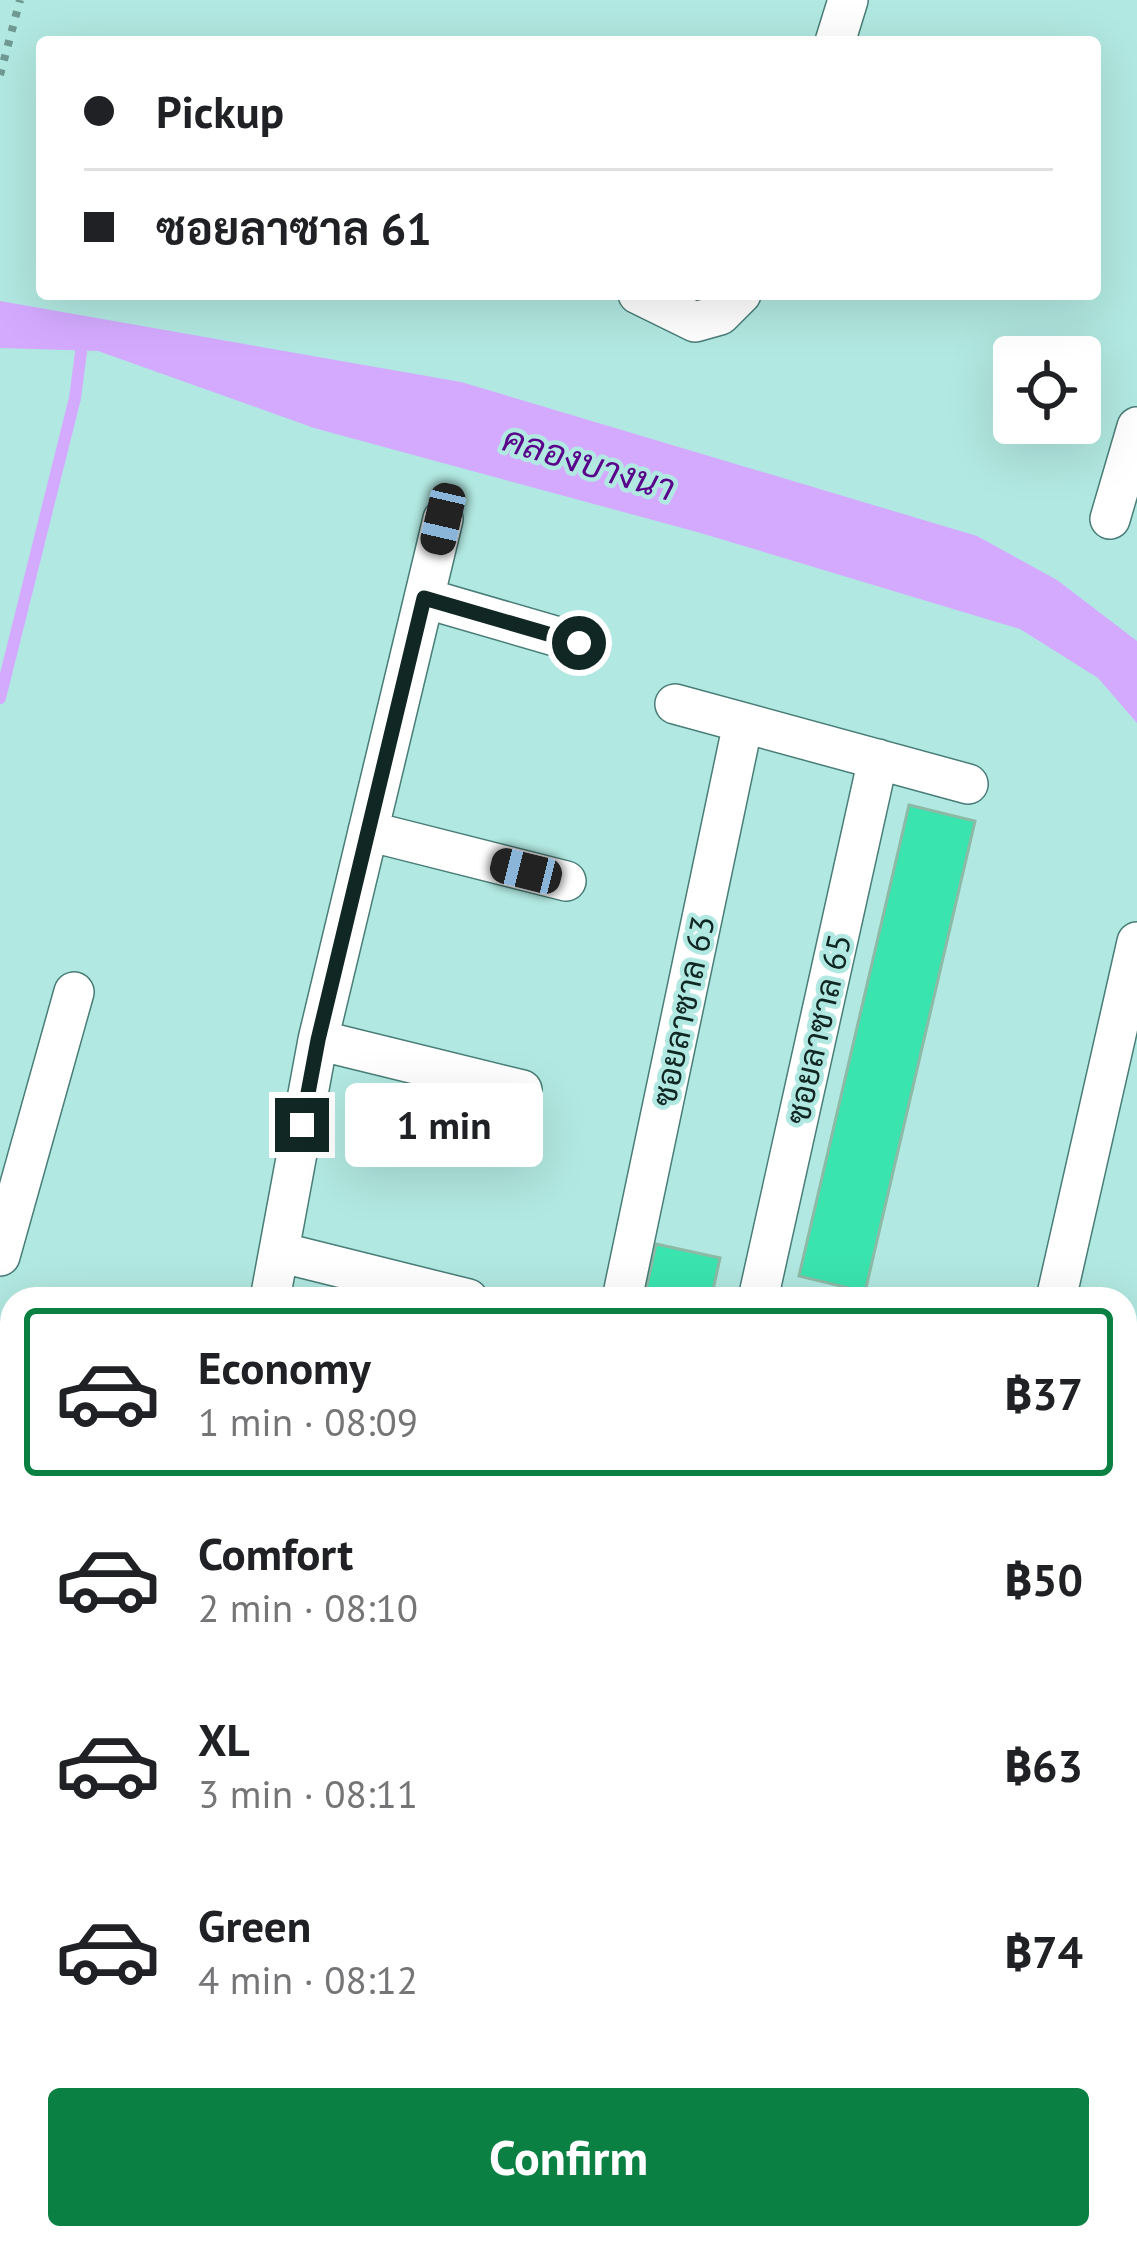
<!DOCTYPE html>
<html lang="en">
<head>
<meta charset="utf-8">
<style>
	:root { --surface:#fff; --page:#f6f6f6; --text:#202124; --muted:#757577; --line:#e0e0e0; --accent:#0b8043 }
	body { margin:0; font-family:"PT Sans",Sarabun,sans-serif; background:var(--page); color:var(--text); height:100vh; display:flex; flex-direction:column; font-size:45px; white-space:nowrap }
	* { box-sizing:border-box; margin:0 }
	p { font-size:39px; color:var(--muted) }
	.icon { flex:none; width:66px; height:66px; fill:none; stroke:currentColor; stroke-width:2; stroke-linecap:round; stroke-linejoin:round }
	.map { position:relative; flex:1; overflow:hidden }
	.sheet { position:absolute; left:0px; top:1287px; width:1137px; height:963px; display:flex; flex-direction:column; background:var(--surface); border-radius:36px 36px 0 0; box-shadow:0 12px 48px #0002 }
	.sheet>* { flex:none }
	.top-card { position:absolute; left:36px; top:36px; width:1065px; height:264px; border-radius:12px; box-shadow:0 12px 48px #0002; display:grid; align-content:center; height:264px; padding:0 48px; background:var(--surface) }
	.buttons { position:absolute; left:993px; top:336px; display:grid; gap:24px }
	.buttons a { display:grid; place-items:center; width:108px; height:108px; border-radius:12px; background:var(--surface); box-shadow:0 12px 48px #0002; font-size:60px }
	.end { position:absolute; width:54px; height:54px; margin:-27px; border:15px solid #112724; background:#fff; box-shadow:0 0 0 6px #fff }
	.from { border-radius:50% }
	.bubble { position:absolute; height:84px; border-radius:12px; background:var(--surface); box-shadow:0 12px 48px #0002; font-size:39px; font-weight:800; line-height:84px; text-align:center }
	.car { position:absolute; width:36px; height:72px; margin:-36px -18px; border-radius:15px; box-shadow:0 0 9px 3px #0007; background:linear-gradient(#222 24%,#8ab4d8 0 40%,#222 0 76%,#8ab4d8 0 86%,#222 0) }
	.top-card b { display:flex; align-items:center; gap:42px; height:114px; font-size:45px }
	.top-card b+b { border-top:3px solid var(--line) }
	.top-card i { width:30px; height:30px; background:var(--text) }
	ul { padding:21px 0 0; list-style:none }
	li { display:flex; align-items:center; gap:36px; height:168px; margin:0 24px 18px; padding:0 24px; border:6px solid transparent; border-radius:12px }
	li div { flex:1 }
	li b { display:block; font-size:45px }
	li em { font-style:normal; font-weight:800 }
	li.selected { border-color:var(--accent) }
	li>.icon { width:108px; height:108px; stroke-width:1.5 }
	.action { display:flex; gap:24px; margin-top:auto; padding:24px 48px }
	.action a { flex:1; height:138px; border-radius:12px; background:var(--accent); color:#fff; font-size:48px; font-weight:800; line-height:138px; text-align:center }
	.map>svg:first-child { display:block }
	.forest { fill:#8cb63c }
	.water { fill:#d4aaff }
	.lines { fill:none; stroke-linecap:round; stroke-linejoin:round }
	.stream { stroke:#d4aaff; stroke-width:12 }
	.building { fill:#3ae4ae; stroke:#8cbaa6; stroke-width:3 }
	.minor-casing { stroke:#497d77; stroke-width:42 }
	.path { stroke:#709994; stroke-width:8; stroke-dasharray:6 9; stroke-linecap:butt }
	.minor { stroke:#fff; stroke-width:39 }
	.route { stroke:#112724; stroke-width:15 }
	.labels { text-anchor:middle; stroke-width:9; stroke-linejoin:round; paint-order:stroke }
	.street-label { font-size:33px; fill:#112724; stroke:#b1e8e1 }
	.water-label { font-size:36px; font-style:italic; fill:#580389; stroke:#b1e8e1 }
</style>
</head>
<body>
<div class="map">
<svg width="1137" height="2248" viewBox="0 0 1137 2248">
	<rect width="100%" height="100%" fill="#b1e8e1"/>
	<path class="forest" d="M 1125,1423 L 1137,1429 L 1137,1807 L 1125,1859 Z"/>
	<path class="water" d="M 0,301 L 461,382 L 977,536 L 1057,580 L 1137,641 L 1137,723 L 1098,678 L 1020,629 L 697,532 L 314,428 L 98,351 L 0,348 Z"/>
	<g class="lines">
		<path class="stream" d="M 0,698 L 75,398 L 83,337"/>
	</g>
	<path class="building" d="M 909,805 L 975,821 L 865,1292 L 799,1276 Z
		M 656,1244 L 720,1258 L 711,1299 L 644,1299 Z
		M 311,2238 L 378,2238 L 376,2248 L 338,2248 L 310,2242 Z
		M 466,2238 L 541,2238 L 538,2248 L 464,2248 Z
		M 594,2238 L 673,2238 L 671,2248 L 592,2248 Z
		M 688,2238 L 696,2238 L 742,2248 L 685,2248 Z"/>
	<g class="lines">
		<defs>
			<path id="minor" d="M 835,42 L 848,0
				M 638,294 L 695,322 L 720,315 L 741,294
				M 1110,519 L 1137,427
				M 424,598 L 579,643
				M 675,704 L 968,784
				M 368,831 L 566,881
				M 318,1040 L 522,1090
				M 279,1252 L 468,1299
				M 0,1256 L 74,992
				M 270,1299 L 318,1040 L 443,519
				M 622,1299 L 743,723
				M 758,1299 L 878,759
				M 1056,1299 L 1137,942
				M 43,2248 L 46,2238
				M 420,2248 L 422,2238
				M 554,2248 L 556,2238
				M 839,2248 L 842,2238"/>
		</defs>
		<use href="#minor" class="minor-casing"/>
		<path class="path" d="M 0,75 L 20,0"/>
		<use href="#minor" class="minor"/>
	</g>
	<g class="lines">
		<path class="route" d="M 302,1125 L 318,1040 L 424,598 L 579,643"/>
	</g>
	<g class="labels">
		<g class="street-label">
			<text transform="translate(683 1011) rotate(-78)" y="12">ซอยลาซาล 63</text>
			<text transform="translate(818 1029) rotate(-77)" y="12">ซอยลาซาล 65</text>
		</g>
		<g class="water-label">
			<text transform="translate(589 463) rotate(17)" y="13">คลองบางนา</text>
		</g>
	</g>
</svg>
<div class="buttons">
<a><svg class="icon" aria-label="locate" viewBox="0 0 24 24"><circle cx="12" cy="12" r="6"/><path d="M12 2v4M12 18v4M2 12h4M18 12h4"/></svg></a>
</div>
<i class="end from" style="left:579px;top:643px"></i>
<i class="end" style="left:302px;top:1125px"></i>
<div class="bubble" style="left:345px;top:1083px;width:198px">1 min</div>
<i class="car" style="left:443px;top:519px;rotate:193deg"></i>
<i class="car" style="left:526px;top:871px;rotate:284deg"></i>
<div class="top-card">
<b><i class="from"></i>Pickup</b>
<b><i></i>ซอยลาซาล 61</b>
</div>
<section class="sheet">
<ul>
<li class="selected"><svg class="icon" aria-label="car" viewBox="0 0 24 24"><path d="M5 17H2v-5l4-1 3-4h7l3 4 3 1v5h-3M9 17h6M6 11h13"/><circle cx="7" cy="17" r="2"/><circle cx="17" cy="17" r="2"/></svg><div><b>Economy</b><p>1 min · 08:09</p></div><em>฿37</em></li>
<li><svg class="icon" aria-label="car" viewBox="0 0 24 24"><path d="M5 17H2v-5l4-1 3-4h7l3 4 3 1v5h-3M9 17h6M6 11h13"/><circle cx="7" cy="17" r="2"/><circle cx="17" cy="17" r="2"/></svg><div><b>Comfort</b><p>2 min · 08:10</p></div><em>฿50</em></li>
<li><svg class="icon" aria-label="car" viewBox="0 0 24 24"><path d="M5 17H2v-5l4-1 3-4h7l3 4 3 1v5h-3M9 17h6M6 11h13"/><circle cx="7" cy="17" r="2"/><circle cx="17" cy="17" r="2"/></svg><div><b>XL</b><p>3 min · 08:11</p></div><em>฿63</em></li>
<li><svg class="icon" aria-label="car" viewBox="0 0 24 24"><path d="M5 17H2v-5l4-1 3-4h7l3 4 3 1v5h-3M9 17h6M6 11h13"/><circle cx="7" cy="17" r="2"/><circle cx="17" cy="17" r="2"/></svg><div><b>Green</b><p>4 min · 08:12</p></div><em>฿74</em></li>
</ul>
<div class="action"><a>Confirm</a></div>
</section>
</div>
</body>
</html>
